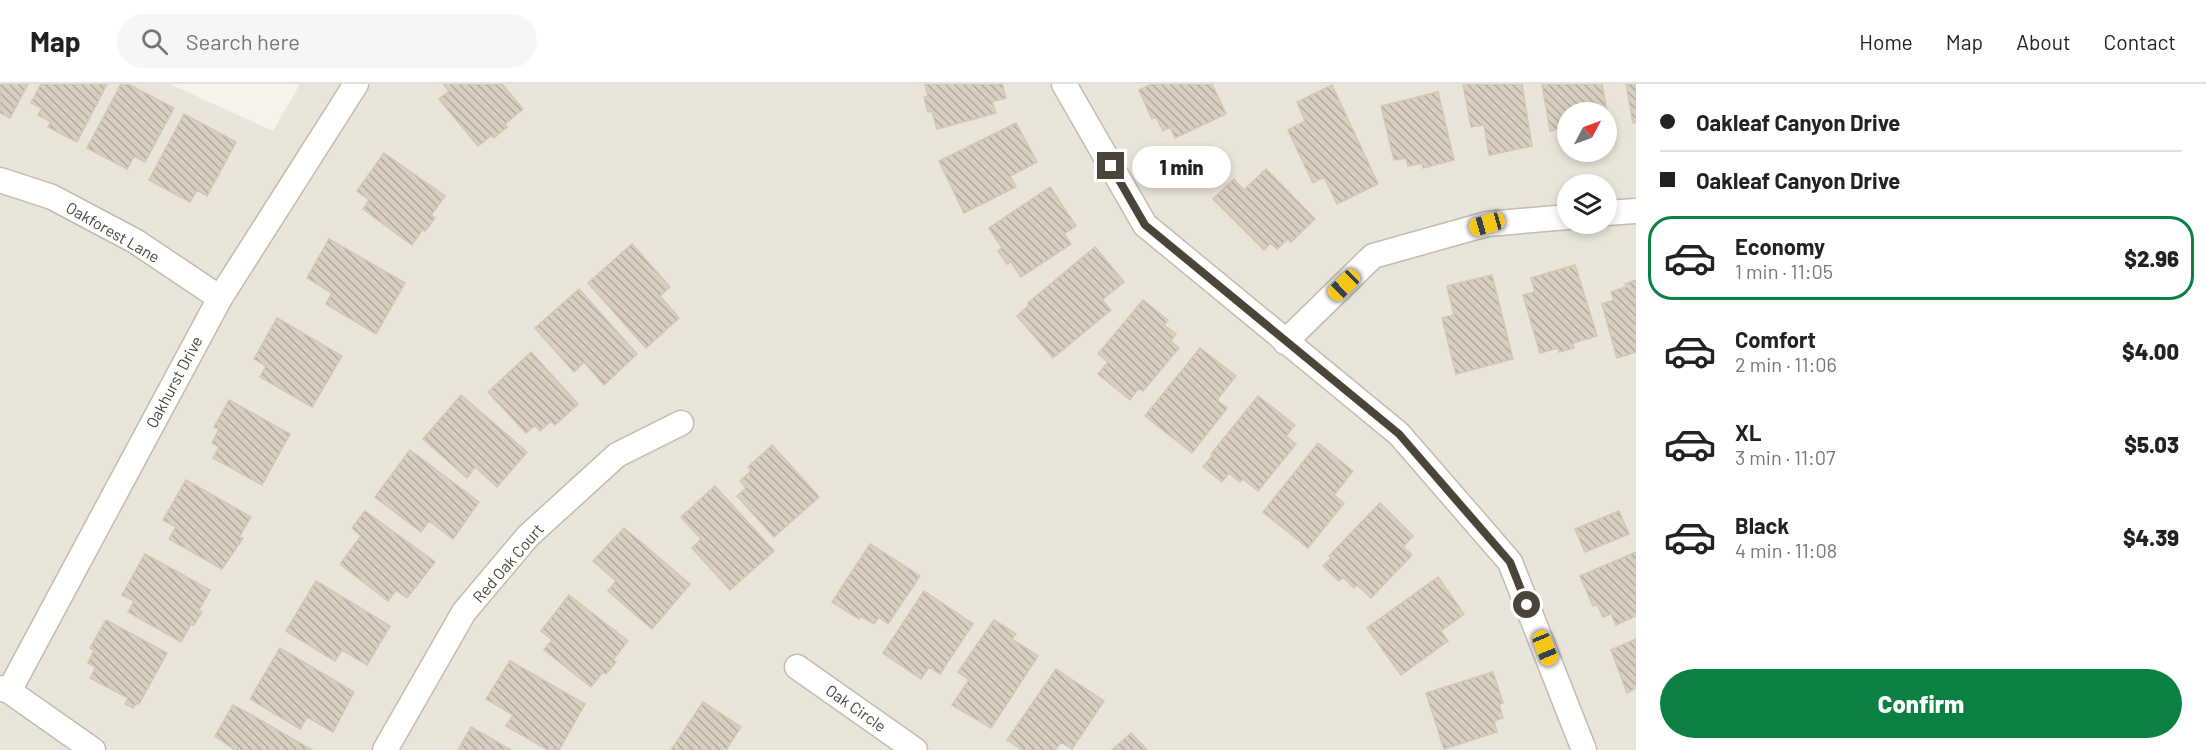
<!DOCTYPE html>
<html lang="en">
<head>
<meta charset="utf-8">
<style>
	:root { --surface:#fff; --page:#f6f6f6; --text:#222; --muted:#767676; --line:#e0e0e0; --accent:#0b8043 }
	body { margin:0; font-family:Barlow,sans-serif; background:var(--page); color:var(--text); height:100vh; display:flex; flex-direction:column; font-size:22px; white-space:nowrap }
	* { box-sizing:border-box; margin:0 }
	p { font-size:20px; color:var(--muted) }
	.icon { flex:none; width:33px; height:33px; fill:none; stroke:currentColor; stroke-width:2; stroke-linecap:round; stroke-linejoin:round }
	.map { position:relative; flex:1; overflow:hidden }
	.drawer { display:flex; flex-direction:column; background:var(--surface); width:570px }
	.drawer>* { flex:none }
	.hud { display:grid; align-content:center; height:132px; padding:0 24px; background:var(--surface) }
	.needle { width:39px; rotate:49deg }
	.tools { position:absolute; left:1557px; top:18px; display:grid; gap:12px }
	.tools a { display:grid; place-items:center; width:60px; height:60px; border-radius:50%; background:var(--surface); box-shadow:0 3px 9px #0003; font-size:30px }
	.end { position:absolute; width:27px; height:27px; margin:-14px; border:8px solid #4b4439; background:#fff; box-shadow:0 0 0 3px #fff }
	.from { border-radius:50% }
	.bubble { position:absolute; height:42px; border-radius:21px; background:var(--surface); box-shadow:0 3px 9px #0003; font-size:20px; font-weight:800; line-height:42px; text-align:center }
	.car { position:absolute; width:18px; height:36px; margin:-18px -9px; border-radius:8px; box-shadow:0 0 4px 2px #0007; background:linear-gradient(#f5c518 24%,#345 0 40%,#f5c518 0 76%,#345 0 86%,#f5c518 0) }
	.hud b { display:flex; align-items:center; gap:21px; height:57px; font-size:22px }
	.hud b+b { border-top:2px solid var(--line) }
	.hud i { width:15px; height:15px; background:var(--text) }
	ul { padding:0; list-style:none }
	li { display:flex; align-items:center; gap:18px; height:84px; margin:0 12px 9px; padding:0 12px; border:3px solid transparent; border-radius:24px }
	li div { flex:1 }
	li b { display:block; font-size:22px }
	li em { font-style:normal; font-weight:800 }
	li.current { border-color:var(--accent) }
	li>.icon { width:54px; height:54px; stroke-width:1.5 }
	.cta { display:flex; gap:12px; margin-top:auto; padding:12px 24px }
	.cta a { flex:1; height:69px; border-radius:36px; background:var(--accent); color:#fff; font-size:24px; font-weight:800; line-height:69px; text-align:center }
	header { display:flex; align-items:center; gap:36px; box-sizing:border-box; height:84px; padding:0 30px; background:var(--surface); border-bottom:2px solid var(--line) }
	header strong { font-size:28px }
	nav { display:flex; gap:33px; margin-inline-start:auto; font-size:21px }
	.search { width:420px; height:54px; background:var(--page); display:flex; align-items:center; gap:15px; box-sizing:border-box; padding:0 21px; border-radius:33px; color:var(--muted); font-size:22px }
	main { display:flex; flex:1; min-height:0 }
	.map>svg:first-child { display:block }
	.residential { fill:#eae5da; fill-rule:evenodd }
	.building { fill:url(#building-back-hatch); stroke:#d3c7b4; stroke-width:1.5 }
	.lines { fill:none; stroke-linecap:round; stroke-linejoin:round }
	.street-casing { stroke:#c2bbae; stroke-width:27 }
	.street { stroke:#fff; stroke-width:24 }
	.route { stroke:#4b4439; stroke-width:8 }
	.labels { text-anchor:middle; stroke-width:4.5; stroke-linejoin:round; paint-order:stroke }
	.street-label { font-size:16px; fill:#4b4439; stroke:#fff }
</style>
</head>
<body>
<header>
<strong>Map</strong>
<div class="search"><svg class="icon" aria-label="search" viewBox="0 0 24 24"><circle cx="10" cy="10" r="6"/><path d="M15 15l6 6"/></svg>Search here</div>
<nav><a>Home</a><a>Map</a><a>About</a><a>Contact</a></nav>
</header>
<main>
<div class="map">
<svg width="1636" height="666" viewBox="0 0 1636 666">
	<defs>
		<pattern id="building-back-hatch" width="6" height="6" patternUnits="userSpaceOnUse" patternTransform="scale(1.5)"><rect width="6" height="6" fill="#d8cfc1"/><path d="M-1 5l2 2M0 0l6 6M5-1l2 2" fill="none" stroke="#b1aa9e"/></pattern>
	</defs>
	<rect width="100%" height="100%" fill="#f6f3ec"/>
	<path class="residential" d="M 0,0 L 170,0 L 273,47 L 300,0 L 1636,0 L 1636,666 L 0,666 ZM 1568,28 L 1606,28 L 1606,68 L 1568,68 ZM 1568,100 L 1606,100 L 1606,140 L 1568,140 Z"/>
	<path class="building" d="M 0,0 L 28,0 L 10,34 L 0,29 Z
		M 41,0 L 107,0 L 77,58 L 48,43 L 51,38 L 38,31 L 42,24 L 31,19 Z
		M 121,0 L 128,0 L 174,24 L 145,78 L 134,72 L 127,85 L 87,64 Z
		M 443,0 L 502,0 L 523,25 L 505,40 L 507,43 L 494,54 L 492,51 L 478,62 L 439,15 L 449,7 Z
		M 925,0 L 1002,0 L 1006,14 L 992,18 L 996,29 L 937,45 L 932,27 L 928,28 L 924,13 L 928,12 Z
		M 1152,0 L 1212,0 L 1226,30 L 1175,54 L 1170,43 L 1163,47 L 1156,33 L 1152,35 L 1139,6 Z
		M 1463,0 L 1522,0 L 1532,62 L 1489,71 L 1484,41 L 1471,43 Z
		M 1542,0 L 1602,0 L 1611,50 L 1606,51 L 1606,28 L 1568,28 L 1568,58 L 1565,59 L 1563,44 L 1550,47 Z
		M 1626,0 L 1636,0 L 1636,38 L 1633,39 Z
		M 1332,1 L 1378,100 L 1337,120 L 1324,93 L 1313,99 L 1288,46 L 1305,37 L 1297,18 Z
		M 1438,8 L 1454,76 L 1423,84 L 1422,79 L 1408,82 L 1406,74 L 1394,76 L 1381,22 Z
		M 184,30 L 236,58 L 207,112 L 197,106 L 190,118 L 149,96 Z
		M 1016,39 L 1037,78 L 1010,92 L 1016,103 L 964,129 L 939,77 Z
		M 384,69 L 445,112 L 431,131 L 435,134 L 425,147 L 423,145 L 412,161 L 363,125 L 369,116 L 357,107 Z
		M 1266,85 L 1315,135 L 1291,158 L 1288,155 L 1277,165 L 1271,159 L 1264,166 L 1213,115 L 1234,95 L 1244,106 Z
		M 1050,103 L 1076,142 L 1064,150 L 1071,160 L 1021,193 L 1011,178 L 1007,180 L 998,167 L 1002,164 L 989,144 Z
		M 329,155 L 405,199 L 376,250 L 326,220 L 332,209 L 307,194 Z
		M 632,160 L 670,203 L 660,212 L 679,234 L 646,264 L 588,199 Z
		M 1095,163 L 1124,198 L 1102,216 L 1111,226 L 1053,274 L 1017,232 L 1029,221 L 1028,219 Z
		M 1575,181 L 1597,252 L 1573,259 L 1574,264 L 1559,268 L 1558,264 L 1540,269 L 1523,211 L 1535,208 L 1531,194 Z
		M 1492,191 L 1513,275 L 1456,290 L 1442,234 L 1454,231 L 1447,202 Z
		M 1636,196 L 1636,268 L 1617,274 L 1602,220 L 1614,216 L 1611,208 L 1626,203 L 1625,200 Z
		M 579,205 L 637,270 L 604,301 L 584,278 L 574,288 L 535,244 Z
		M 1143,216 L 1168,236 L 1164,241 L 1176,250 L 1171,257 L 1179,264 L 1143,307 L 1139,304 L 1130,316 L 1098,290 L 1108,278 L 1098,270 Z
		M 277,234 L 342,272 L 312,323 L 260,293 L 266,282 L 254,275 Z
		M 1200,264 L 1236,292 L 1217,316 L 1227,324 L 1192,369 L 1145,332 Z
		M 531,268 L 578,320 L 555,341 L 551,337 L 540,347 L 535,341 L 526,349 L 488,308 Z
		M 461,311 L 527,368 L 497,403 L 475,383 L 467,394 L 423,355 Z
		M 1258,312 L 1295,341 L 1286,352 L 1296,360 L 1258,407 L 1243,395 L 1240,398 L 1229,389 L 1222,398 L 1203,383 L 1213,371 L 1211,370 Z
		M 229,316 L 290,350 L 262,401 L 213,374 L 219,363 L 212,359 L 219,345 L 214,343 Z
		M 1318,359 L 1353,387 L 1334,411 L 1344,419 L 1308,464 L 1263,428 Z
		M 772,361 L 819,413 L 774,453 L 737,412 L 746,404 L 740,397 L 751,387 L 748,383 Z
		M 410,366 L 479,418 L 453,455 L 429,437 L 421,448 L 375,413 Z
		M 186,396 L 251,433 L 239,453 L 243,454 L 222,485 L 169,455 L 176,443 L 163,436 Z
		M 715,402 L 774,467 L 730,506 L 692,464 L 701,455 L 681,433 Z
		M 1380,419 L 1413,452 L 1403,463 L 1412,471 L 1371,514 L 1357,501 L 1354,504 L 1343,493 L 1339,497 L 1323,482 L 1331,474 L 1329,472 Z
		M 365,427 L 435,478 L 407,514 L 396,506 L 388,517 L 340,480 L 361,452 L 352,444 Z
		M 1619,427 L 1629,450 L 1585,468 L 1575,445 Z
		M 624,444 L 690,500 L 652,545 L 608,507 L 616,497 L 593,477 Z
		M 870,460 L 920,492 L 888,540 L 879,533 L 874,540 L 861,532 L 859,535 L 832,518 Z
		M 1636,468 L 1636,532 L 1616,541 L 1611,530 L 1603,533 L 1597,520 L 1593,522 L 1580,492 Z
		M 145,470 L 210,506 L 199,526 L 202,528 L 194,541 L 191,540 L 181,558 L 128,528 L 134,517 L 122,511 Z
		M 1438,493 L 1464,530 L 1441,547 L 1448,557 L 1401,591 L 1367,544 Z
		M 316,497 L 390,542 L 367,581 L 342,566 L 335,577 L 286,547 Z
		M 924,507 L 973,540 L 940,590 L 929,583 L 921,595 L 883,569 Z
		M 569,511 L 628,557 L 613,576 L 616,578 L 606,590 L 603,588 L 591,603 L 544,566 L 552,556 L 541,547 Z
		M 106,536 L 167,569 L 139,620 L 137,619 L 133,624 L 125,620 L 128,614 L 90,594 L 96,583 L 88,579 L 94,566 L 90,564 Z
		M 994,536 L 1016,550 L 1012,555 L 1038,572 L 991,644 L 952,621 L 969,596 L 958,588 Z
		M 1636,555 L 1636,604 L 1627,609 L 1611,566 Z
		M 280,564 L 354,608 L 333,648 L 307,633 L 300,645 L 250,615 Z
		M 510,577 L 585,620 L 559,666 L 548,666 L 506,642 L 513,631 L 486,615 Z
		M 1056,585 L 1104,617 L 1072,665 L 1061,658 L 1055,666 L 1022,666 L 1007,656 Z
		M 1493,588 L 1503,619 L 1499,620 L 1503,634 L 1494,637 L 1497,648 L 1444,665 L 1426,609 Z
		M 703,618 L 741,643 L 726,666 L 671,666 Z
		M 233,621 L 255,633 L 312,666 L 235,666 L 215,652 Z
		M 471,643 L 511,666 L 458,666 Z
		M 1131,649 L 1147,666 L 1112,666 Z"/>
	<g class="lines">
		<defs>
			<path id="street" d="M 1064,0 L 1145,141 L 1399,350 L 1510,478 L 1584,666
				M 0,96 L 52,113 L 135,157 L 220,214
				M 1606,129 L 1636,127
				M 1285,258 L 1373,172 L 1487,140 L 1568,133
				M 797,583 L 915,666
				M 0,604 L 9,607 L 93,666
				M 9,607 L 220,214 L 356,0
				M 385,666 L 464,528 L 528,452 L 617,371 L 681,339"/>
		</defs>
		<use href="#street" class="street-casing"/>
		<use href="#street" class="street"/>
	</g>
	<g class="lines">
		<path class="route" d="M 1111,82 L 1145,141 L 1399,350 L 1510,478 L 1527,521"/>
	</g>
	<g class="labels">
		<g class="street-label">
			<text transform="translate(113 148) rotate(30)" y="6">Oakforest Lane</text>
			<text transform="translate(174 298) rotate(-62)" y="6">Oakhurst Drive</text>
			<text transform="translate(508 479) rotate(-49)" y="6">Red Oak Court</text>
			<text transform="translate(856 624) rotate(35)" y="6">Oak Circle</text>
		</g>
	</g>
</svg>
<div class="tools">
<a><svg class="needle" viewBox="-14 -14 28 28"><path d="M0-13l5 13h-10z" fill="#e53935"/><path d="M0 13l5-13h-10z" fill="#767676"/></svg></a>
<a><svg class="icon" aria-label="layers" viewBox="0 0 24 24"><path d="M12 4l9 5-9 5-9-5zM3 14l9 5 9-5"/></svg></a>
</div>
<i class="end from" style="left:1527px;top:521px"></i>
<i class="end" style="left:1111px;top:82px"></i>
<div class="bubble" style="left:1132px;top:62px;width:99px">1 min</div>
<i class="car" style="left:1487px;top:140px;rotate:254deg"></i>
<i class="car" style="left:1344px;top:201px;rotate:226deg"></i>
<i class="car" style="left:1545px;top:564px;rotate:158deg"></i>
</div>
<section class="drawer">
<div class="hud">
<b><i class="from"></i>Oakleaf Canyon Drive</b>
<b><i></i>Oakleaf Canyon Drive</b>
</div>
<ul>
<li class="current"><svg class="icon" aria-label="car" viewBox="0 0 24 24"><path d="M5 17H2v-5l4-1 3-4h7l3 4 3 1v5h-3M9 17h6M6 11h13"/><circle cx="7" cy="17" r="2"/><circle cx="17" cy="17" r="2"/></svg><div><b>Economy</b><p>1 min · 11:05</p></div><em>$2.96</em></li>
<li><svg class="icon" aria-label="car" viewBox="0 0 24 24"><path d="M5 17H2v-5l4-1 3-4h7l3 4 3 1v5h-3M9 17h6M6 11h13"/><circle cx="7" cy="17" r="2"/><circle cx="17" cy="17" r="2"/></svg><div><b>Comfort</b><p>2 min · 11:06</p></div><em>$4.00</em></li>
<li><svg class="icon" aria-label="car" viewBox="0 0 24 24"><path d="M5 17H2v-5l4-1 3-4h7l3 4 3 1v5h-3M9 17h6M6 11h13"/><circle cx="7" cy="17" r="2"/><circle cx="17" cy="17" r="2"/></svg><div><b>XL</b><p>3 min · 11:07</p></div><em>$5.03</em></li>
<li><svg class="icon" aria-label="car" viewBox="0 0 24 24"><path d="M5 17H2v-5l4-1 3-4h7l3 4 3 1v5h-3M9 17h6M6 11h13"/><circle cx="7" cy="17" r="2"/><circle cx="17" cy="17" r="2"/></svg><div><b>Black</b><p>4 min · 11:08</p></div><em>$4.39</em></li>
</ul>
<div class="cta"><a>Confirm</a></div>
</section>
</main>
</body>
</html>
